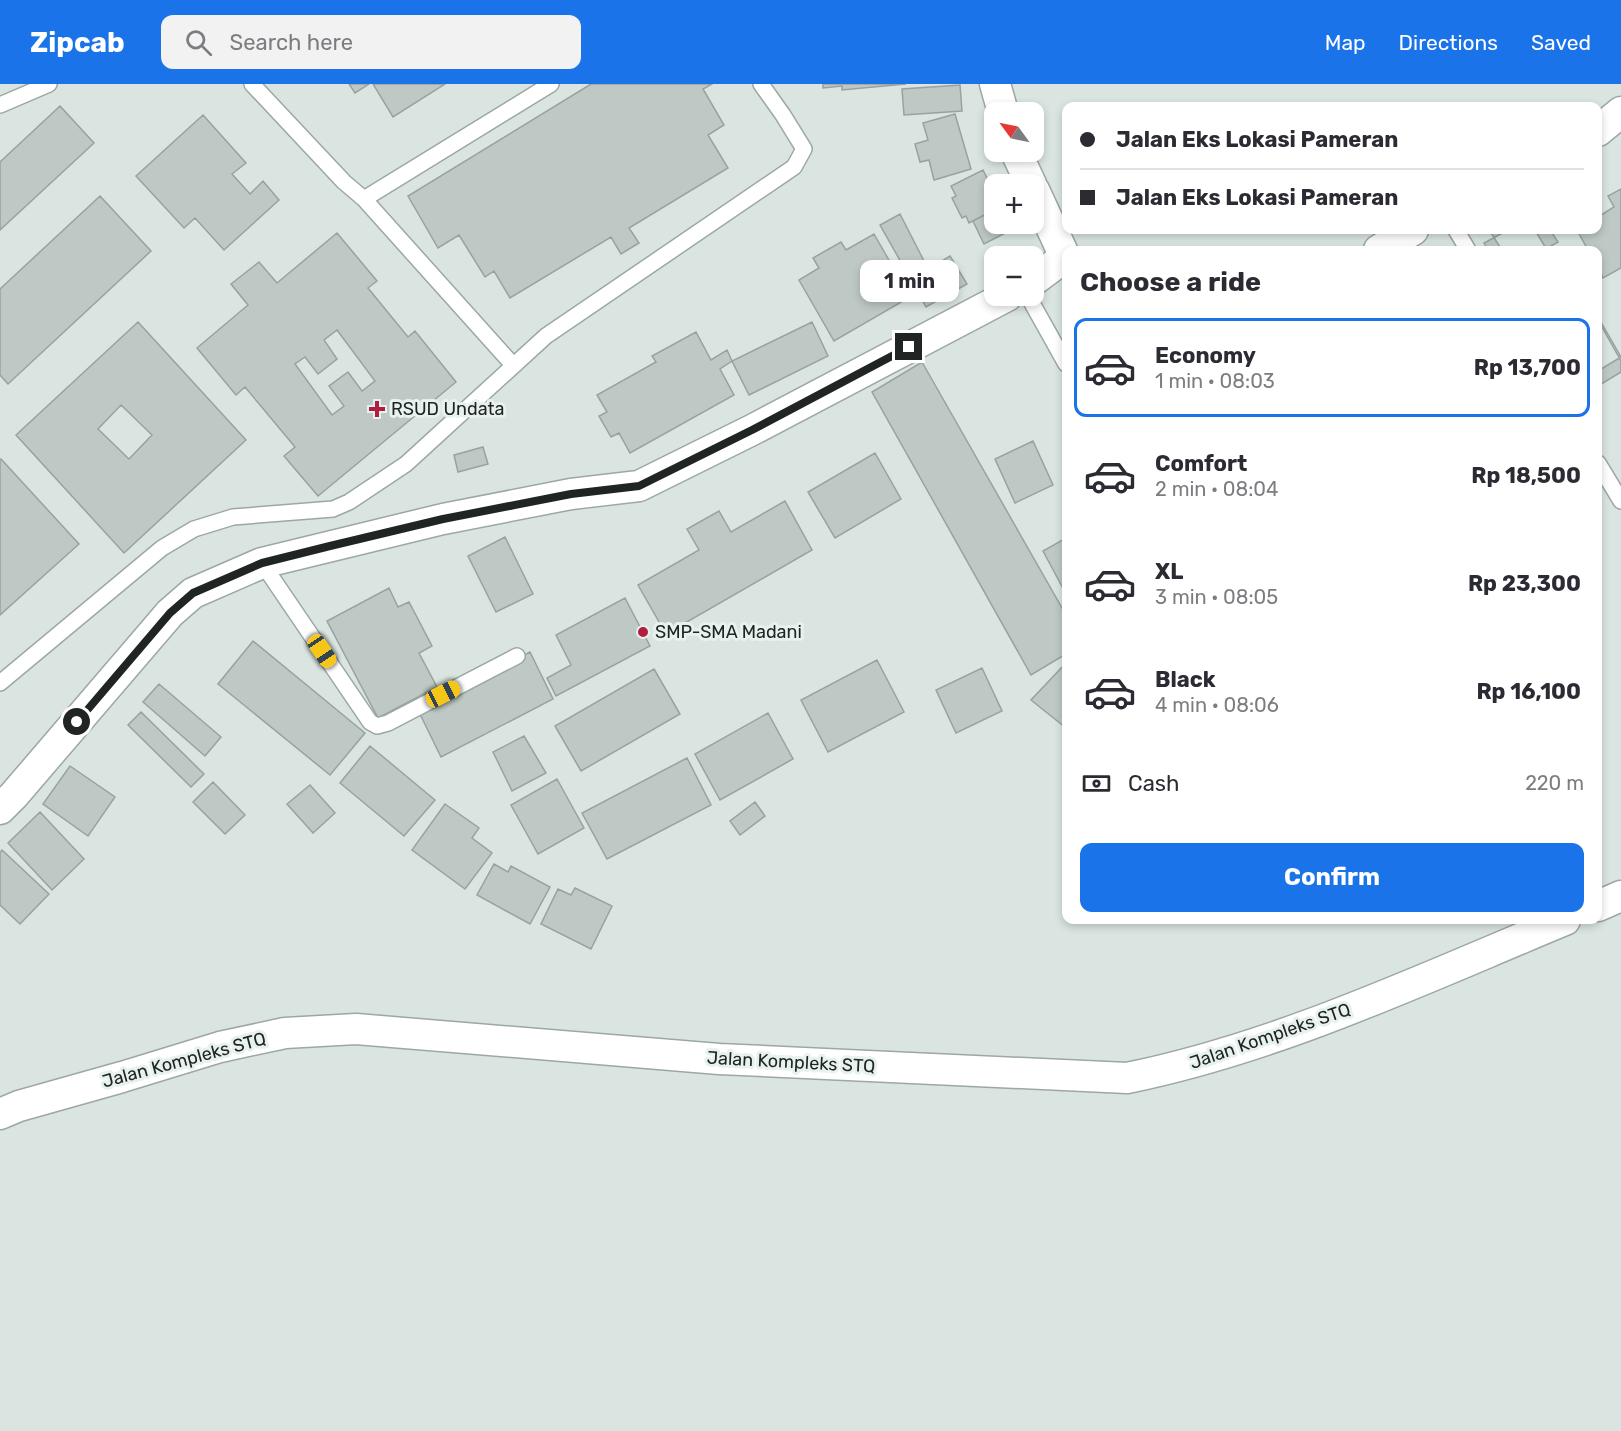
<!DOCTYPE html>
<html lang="en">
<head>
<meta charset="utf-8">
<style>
	:root { --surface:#fff; --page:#f2f2f3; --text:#2b2b33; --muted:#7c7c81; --line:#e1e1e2; --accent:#1a73e8 }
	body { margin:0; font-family:Rubik,sans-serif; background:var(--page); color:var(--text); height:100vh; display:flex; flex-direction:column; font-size:22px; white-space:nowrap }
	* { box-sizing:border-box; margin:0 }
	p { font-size:20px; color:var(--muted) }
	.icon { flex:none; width:33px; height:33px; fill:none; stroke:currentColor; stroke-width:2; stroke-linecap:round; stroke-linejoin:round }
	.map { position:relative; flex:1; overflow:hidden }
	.details { position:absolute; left:1062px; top:162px; width:540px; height:678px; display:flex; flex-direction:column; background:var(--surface); border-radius:12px; box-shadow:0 3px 9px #0003 }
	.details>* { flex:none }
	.top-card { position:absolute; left:1062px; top:18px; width:540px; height:132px; border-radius:12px; box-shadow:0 3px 9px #0003; display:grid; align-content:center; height:132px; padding:0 18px; background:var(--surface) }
	.needle { width:39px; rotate:303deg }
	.buttons { position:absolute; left:984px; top:18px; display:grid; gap:12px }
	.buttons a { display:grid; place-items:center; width:60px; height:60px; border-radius:12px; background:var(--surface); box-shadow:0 3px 9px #0003; font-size:30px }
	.end { position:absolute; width:27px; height:27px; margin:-14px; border:8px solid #202422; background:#fff; box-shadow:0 0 0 3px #fff }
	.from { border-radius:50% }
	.bubble { position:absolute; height:42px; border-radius:12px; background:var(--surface); box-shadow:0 3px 9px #0003; font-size:20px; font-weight:700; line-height:42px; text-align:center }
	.car { position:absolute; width:18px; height:36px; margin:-18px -9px; border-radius:8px; box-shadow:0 0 4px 2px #0007; background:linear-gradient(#f5c518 24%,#345 0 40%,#f5c518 0 76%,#345 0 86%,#f5c518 0) }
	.top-card b { display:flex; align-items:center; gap:21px; height:57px; font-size:22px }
	.top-card b+b { border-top:2px solid var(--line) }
	.top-card i { width:15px; height:15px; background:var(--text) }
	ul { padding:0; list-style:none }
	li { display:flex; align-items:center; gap:18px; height:99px; margin:0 12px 9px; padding:0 6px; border:3px solid transparent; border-radius:12px }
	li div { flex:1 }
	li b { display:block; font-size:22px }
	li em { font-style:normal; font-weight:700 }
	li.selected { border-color:var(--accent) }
	li>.icon { width:54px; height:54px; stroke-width:1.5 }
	h2 { padding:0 18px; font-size:27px; line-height:72px }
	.pay { display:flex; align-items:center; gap:15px; height:66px; padding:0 18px; font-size:22px }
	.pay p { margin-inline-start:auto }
	.cta { display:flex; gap:12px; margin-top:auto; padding:12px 18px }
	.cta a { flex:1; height:69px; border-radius:12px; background:var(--accent); color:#fff; font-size:24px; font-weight:700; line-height:69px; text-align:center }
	header { display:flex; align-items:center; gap:36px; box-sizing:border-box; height:84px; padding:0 30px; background:var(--accent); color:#fff }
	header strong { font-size:28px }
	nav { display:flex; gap:33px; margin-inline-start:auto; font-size:21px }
	.search { width:420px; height:54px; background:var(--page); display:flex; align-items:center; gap:15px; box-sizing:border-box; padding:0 21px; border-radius:12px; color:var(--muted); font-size:22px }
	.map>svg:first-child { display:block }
	.building { fill:#bec8c4; stroke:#98a29e; stroke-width:1.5; fill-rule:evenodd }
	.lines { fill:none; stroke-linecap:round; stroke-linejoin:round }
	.lane-casing { stroke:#9da7a4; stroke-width:18 }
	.street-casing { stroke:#9da7a4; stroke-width:33 }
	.lane { stroke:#fff; stroke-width:15 }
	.street { stroke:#fff; stroke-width:30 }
	.route { stroke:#202422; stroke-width:8 }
	.poi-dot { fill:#b11e3e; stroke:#e7f2ee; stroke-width:2 }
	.labels { text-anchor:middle; stroke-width:6; stroke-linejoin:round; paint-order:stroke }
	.poi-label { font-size:18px; fill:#202422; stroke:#e7f2ee; text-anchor:start }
	.street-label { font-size:18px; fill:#202422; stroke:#e7f2ee }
</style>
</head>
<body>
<header>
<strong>Zipcab</strong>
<div class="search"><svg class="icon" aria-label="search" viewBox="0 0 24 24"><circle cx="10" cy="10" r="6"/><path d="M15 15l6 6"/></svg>Search here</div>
<nav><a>Map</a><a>Directions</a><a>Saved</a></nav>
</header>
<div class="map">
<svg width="1621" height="1347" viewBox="0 0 1621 1347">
	<rect width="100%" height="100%" fill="#dae5e1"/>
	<path class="building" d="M 349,0 L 369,0 L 355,9 Z
		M 373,0 L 445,0 L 393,33 Z
		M 591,0 L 712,0 L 703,5 L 724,41 L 708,51 L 728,84 L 629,144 L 639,159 L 621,170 L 611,153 L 510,214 L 494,187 L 485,193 L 459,151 L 438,164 L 408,112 Z
		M 823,0 L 906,0 L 842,6 L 842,2 L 823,4 Z
		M 960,1 L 962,27 L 904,31 L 902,5 Z
		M 60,22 L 94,59 L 0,146 L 0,78 Z
		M 955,30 L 971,85 L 934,96 L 929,76 L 920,78 L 915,60 L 928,56 L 923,39 Z
		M 203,31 L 246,79 L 232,90 L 250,110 L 263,97 L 279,116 L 224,166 L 195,134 L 184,144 L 136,92 Z
		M 983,86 L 994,108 L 994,126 L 969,139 L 966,132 L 962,134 L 952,114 L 956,112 L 951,102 Z
		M 1621,105 L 1621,184 L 1603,194 L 1598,183 L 1598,166 L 1588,166 L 1577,146 L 1598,146 L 1598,133 L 1614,123 L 1608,112 Z
		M 100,112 L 151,167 L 8,300 L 0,291 L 0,205 Z
		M 994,126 L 994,140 L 1010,140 L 1013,145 L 984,160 L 973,137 Z
		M 900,130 L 924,177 L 906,187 L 880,141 Z
		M 1489,146 L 1550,146 L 1558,158 L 1544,166 L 1502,166 Z
		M 1508,146 L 1535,146 L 1547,166 L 1488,166 L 1484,159 Z
		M 337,149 L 377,197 L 368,204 L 408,253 L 415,247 L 456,298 L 318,412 L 284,372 L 295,363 L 245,303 L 236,311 L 197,264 L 248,221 L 231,200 L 259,178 L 277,199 ZM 337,246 L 375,297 L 362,307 L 348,288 L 329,302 L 344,322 L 332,331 L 295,280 L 305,273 L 318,290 L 337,275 L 324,256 Z
		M 874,150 L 910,213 L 834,257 L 799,196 L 819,184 L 813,174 L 841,158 L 846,166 Z
		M 950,172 L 967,200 L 926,223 L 906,187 L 919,180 L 924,188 Z
		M 1598,233 L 1621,273 L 1598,287 Z
		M 1598,236 L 1621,277 L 1621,288 L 1598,302 Z
		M 138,238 L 246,356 L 124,469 L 16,351 ZM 121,321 L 152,351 L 129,375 L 98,345 Z
		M 812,238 L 828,272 L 749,311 L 732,277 Z
		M 696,248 L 711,276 L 727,266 L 732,277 L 720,285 L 734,311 L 630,369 L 619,349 L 611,353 L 599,332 L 607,328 L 597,311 L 656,278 L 652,272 Z
		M 922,278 L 1066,531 L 1066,570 L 1031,591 L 872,308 Z
		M 1033,357 L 1053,401 L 1015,419 L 995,375 Z
		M 483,363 L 488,380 L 458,388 L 454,371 Z
		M 875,369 L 901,415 L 835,454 L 808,408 Z
		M 1,375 L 79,460 L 0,531 L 0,376 Z
		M 785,417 L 812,466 L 666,550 L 638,501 L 699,466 L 687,445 L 719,427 L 731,448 Z
		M 505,453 L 533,510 L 496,528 L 468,472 Z
		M 1066,454 L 1066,510 L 1043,467 Z
		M 389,504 L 398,523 L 409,518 L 432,562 L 419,569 L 437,603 L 378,634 L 327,537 Z
		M 625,514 L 650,562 L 556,612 L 547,594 L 571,581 L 556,551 Z
		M 253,557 L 365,649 L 330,691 L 218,600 Z
		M 530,568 L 553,615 L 441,673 L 418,626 Z
		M 877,576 L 904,628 L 828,668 L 801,616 Z
		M 1066,579 L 1066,644 L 1031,616 Z
		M 982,584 L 1002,627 L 956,649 L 936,606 Z
		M 654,585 L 680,630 L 581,687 L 555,642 Z
		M 159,600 L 221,653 L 205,672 L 143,618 Z
		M 141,628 L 204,690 L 191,703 L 128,641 Z
		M 768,629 L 793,675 L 720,716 L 695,670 Z
		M 524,652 L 546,689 L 512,707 L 493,668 Z
		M 370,662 L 435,716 L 404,752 L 340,699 Z
		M 687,674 L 711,721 L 607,775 L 582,729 Z
		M 70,682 L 115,713 L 88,752 L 43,720 Z
		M 557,695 L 584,744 L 538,770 L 511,721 Z
		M 213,698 L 245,731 L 225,750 L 193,718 Z
		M 310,701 L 335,729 L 313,749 L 287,720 Z
		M 755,718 L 765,732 L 740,751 L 730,737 Z
		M 445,720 L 479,744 L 472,754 L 492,769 L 465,805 L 412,766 Z
		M 40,728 L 84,775 L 52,806 L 8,759 Z
		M 2,766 L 49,810 L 20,840 L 0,821 L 0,769 Z
		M 494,780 L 508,788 L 511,782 L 550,803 L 530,840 L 477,811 Z
		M 575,804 L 612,822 L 591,865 L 541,840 L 558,805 L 571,811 Z"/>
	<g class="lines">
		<defs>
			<path id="lane" d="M 252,0 L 344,98 L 364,115 L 513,281
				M 0,21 L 49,0
				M 364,115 L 551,0
				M 1456,146 L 1468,166
				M 1028,212 L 1066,280
				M 1598,379 L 1621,417
				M 262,479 L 370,638 L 377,642 L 388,639 L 517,572
				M 0,599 L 162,464 L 194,445 L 233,433 L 333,425 L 349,418 L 406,380 L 546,252 L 794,83 L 804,65 L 783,31 L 761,0"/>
			<path id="street" d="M 995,0 L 1003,28
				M 1598,47 L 1621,28
				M 1016,68 L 1031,100
				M 1034,106 L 1065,173
				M 1379,166 L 1413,146
				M 1034,196 L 1065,173
				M 0,725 L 14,711 L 170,529 L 193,509 L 262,479 L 443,435 L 571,410 L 639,402 L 752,346 L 1007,212
				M 1598,822 L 1621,812
				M 0,1030 L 19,1022 L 122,993 L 220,963 L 285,949 L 356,945 L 719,975 L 1127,994 C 1279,963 1422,895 1565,836"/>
		</defs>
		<use href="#lane" class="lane-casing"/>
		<use href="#street" class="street-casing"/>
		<use href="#lane" class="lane"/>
		<use href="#street" class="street"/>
	</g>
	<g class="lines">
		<path class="route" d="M 77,638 L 170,529 L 193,509 L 262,479 L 330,462 L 443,435 L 571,410 L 639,402 L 752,346 L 909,263"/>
	</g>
	<g class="poi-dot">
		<path d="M374 316h6v6h6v6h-6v6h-6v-6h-6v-6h6z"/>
		<circle cx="643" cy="548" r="6"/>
	</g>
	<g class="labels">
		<g class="poi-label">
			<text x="391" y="331">RSUD Undata</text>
			<text x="655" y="554">SMP-SMA Madani</text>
		</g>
		<g class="street-label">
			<text transform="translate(1270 952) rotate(-19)" y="6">Jalan Kompleks STQ</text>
			<text transform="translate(184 976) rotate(-15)" y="6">Jalan Kompleks STQ</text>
			<text transform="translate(791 978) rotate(3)" y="6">Jalan Kompleks STQ</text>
		</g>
	</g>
</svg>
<div class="buttons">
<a><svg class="needle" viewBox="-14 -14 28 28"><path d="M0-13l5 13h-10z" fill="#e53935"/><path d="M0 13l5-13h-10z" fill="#7c7c81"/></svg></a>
<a>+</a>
<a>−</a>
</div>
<i class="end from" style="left:77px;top:638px"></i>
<i class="end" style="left:909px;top:263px"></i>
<div class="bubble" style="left:860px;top:176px;width:99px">1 min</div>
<i class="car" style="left:322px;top:567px;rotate:146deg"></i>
<i class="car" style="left:443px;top:610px;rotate:63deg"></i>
<div class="top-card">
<b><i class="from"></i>Jalan Eks Lokasi Pameran</b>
<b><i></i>Jalan Eks Lokasi Pameran</b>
</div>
<section class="details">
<h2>Choose a ride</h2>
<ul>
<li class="selected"><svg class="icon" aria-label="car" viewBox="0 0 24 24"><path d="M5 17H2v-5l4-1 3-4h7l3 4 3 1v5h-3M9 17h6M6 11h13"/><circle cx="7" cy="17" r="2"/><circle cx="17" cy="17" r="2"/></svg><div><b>Economy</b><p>1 min · 08:03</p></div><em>Rp 13,700</em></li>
<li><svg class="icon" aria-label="car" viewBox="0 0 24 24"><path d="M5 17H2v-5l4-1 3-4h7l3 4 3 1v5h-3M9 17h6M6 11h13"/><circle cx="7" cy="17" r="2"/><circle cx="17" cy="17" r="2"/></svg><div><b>Comfort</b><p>2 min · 08:04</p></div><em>Rp 18,500</em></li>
<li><svg class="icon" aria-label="car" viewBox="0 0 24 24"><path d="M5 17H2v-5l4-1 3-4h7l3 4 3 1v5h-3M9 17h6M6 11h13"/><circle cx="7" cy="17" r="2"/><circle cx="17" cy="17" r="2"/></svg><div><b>XL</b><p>3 min · 08:05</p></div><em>Rp 23,300</em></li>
<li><svg class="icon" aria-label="car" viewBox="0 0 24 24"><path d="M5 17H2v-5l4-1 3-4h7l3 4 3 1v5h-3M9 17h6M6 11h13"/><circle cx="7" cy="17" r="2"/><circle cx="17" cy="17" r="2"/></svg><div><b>Black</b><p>4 min · 08:06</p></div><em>Rp 16,100</em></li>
</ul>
<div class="pay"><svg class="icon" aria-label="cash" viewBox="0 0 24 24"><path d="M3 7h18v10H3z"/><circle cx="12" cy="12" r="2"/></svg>Cash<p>220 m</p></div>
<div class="cta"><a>Confirm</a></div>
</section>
</div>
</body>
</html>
